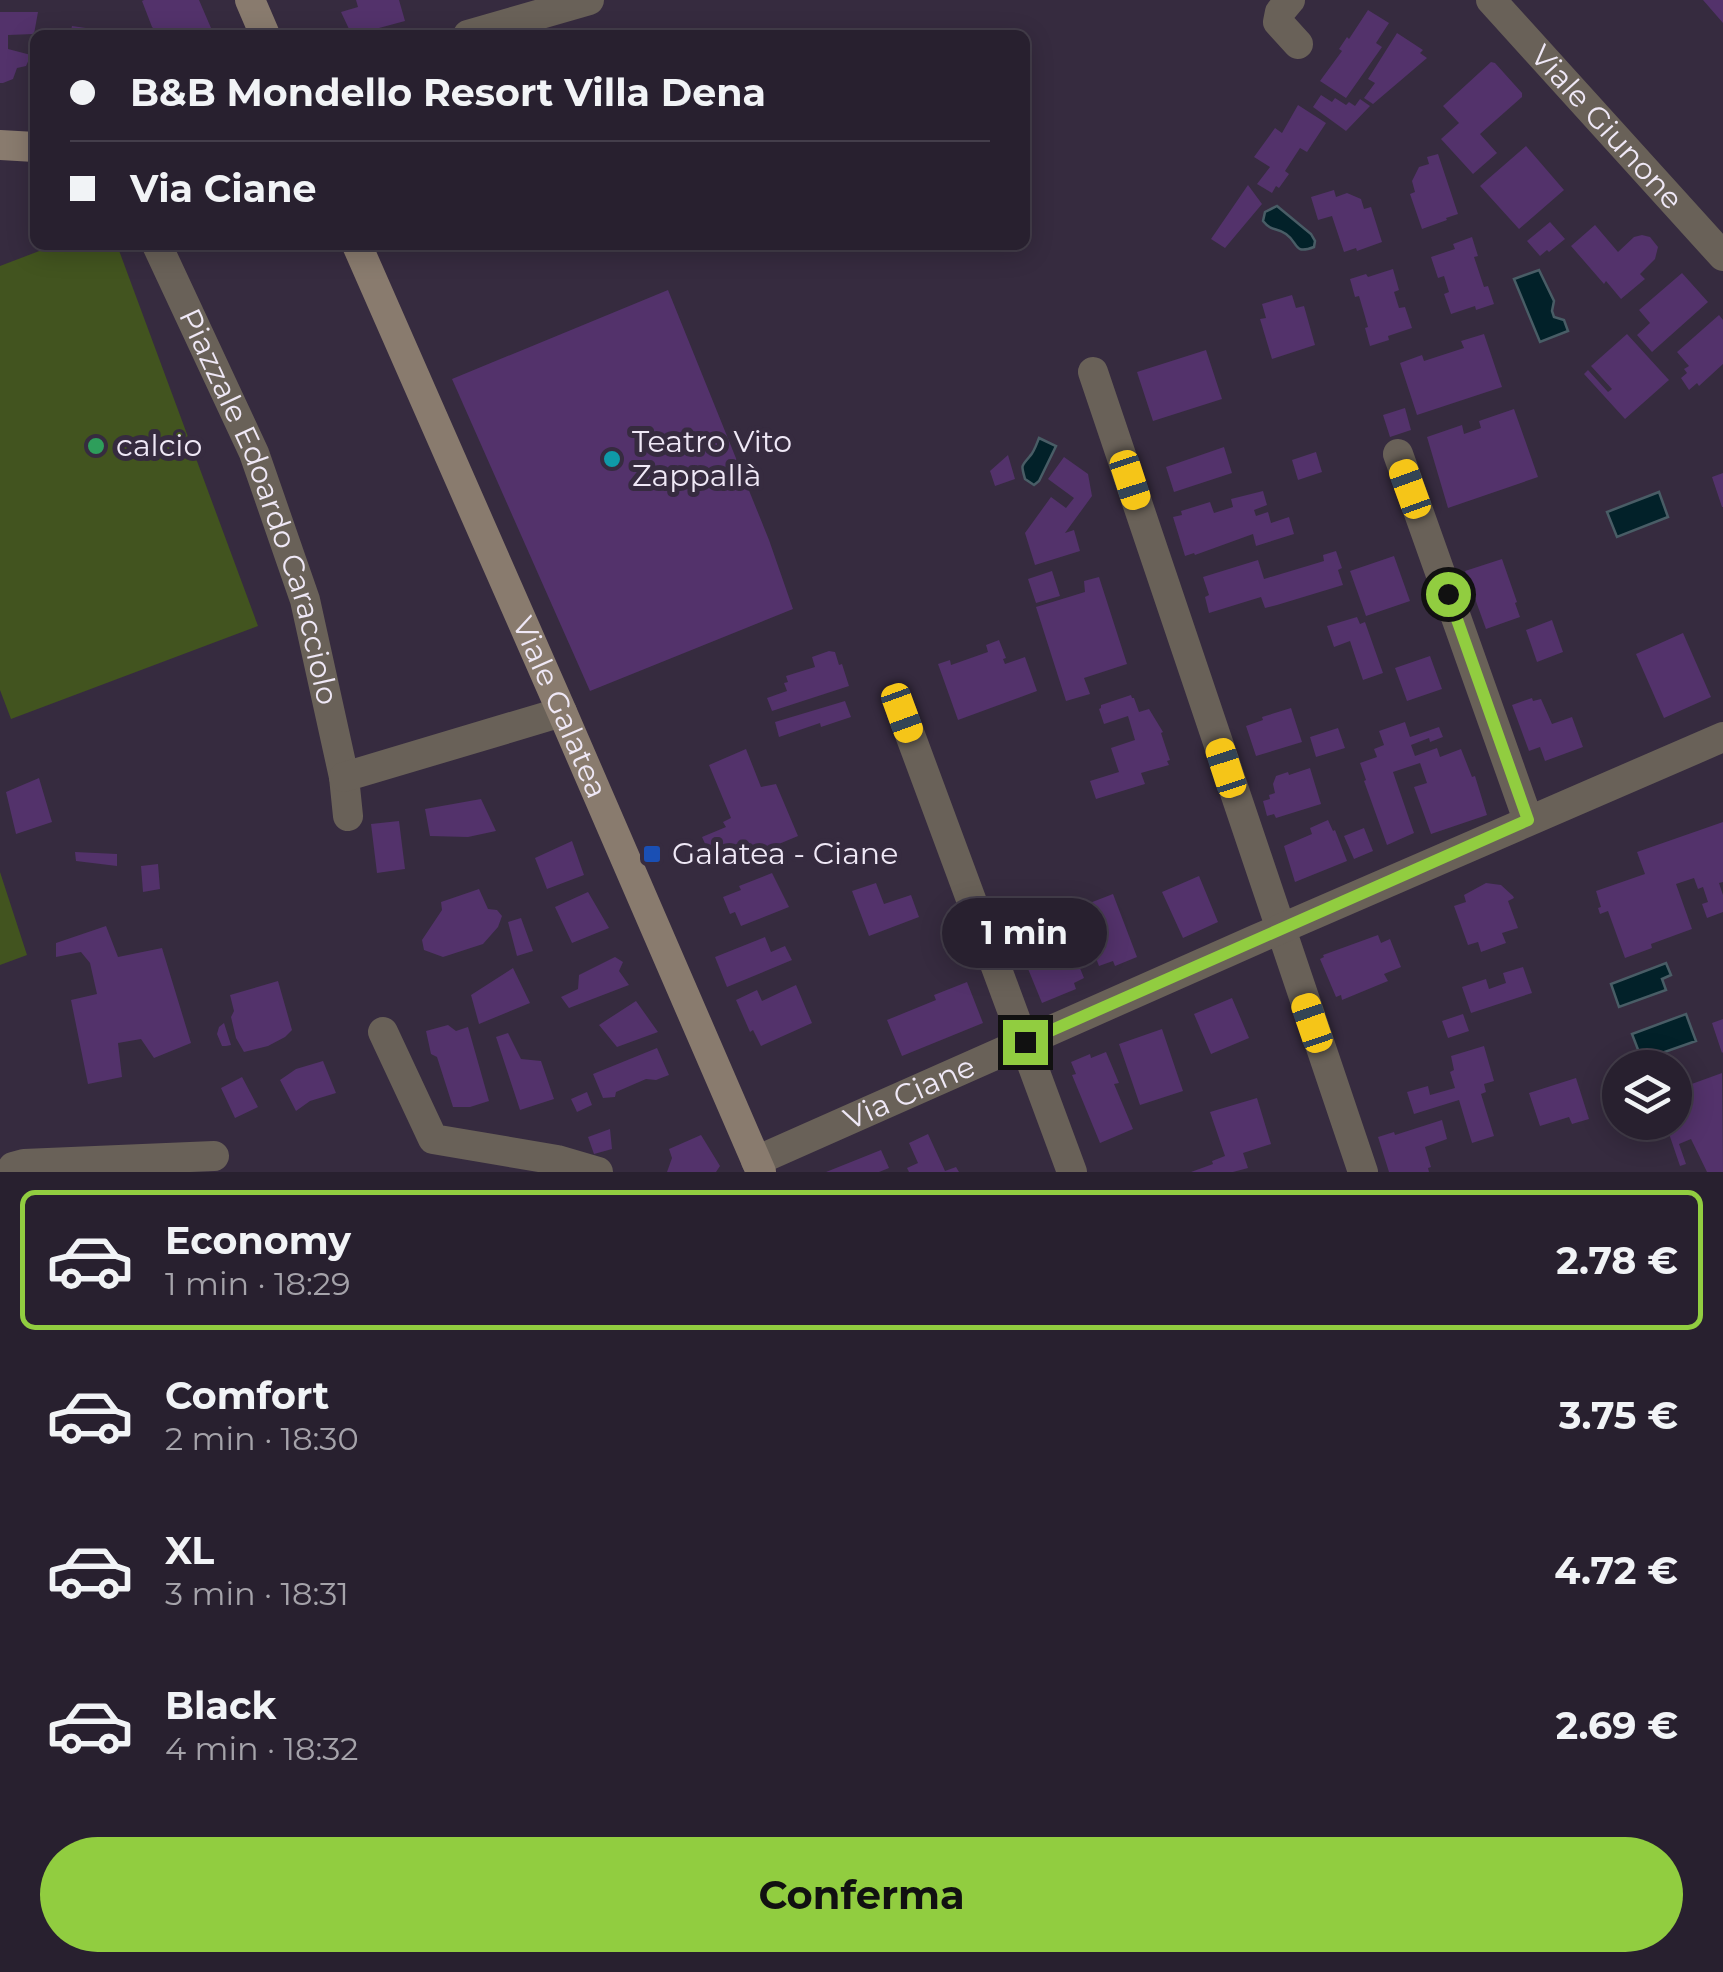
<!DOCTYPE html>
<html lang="it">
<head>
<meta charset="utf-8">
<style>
	:root { --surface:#28202f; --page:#302837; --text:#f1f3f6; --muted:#a5a3aa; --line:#443e4b; --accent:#91cd40 }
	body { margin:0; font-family:Montserrat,sans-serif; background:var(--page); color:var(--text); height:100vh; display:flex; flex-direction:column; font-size:38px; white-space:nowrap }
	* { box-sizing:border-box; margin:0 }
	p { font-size:32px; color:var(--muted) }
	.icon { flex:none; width:55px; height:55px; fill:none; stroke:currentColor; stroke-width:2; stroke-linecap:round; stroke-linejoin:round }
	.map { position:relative; height:1172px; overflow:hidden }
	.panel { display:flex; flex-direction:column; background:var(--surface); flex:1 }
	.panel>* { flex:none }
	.top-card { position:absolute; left:30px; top:30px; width:1000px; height:220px; border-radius:15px; box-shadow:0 5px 25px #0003,0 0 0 2px var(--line); display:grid; align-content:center; height:220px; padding:0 40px; background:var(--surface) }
	.tools { position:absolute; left:1602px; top:1050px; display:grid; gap:20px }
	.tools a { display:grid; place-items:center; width:90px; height:90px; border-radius:50%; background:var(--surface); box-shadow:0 5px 25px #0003,0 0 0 2px var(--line); font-size:50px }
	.end { position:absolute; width:45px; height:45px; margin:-22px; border:12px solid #91cd40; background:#111; box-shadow:0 0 0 5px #111 }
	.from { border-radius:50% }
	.bubble { position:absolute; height:70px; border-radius:35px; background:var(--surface); box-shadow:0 5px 25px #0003,0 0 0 2px var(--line); font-size:32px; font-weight:700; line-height:70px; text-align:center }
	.car { position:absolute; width:30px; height:60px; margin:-30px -15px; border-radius:12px; box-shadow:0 0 8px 2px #0007; background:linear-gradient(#f5c518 24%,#345 0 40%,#f5c518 0 76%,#345 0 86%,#f5c518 0) }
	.top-card b { display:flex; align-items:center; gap:35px; height:95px; font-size:38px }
	.top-card b+b { border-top:2px solid var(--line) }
	.top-card i { width:25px; height:25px; background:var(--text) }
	ul { padding:18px 0 0; list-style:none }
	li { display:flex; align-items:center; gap:30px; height:140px; margin:0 20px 15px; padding:0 20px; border:5px solid transparent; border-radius:15px }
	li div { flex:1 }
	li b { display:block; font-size:38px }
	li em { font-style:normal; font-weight:700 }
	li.current { border-color:var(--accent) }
	li>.icon { width:90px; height:90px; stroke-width:1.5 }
	.action { display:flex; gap:20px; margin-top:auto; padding:20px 40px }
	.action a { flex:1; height:115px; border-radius:60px; background:var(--accent); color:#111; font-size:40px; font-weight:700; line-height:115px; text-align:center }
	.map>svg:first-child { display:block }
	.green { fill:#42541f }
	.water { fill:#022129; stroke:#495d66; stroke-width:2.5 }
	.building { fill:#53326b }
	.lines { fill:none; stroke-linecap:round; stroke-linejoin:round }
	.street { stroke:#696158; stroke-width:30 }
	.secondary { stroke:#897b6e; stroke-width:30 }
	.route { stroke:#91cd40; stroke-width:12 }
	.leisure-dot { fill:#2e9e5b; stroke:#362b3f; stroke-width:4 }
	.culture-dot { fill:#0f9aa8; stroke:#362b3f; stroke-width:4 }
	.transit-dot { fill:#1a4fb4; stroke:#362b3f; stroke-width:4 }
	.labels { text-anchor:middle; stroke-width:10; stroke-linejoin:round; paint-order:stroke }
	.street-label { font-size:30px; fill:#efe8f6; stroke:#362b3f }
	.poi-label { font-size:30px; fill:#efe8f6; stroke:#362b3f; text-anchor:start }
</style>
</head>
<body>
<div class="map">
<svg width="1723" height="1172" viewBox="0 0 1723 1172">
	<rect width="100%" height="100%" fill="#362b3f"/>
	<path class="green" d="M 55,245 L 117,245 L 258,626 L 11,719 L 0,690 L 0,266 Z
		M 0,872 L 27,955 L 0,965 Z"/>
	<path class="water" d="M 1277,206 L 1311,234 L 1315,241 L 1314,247 C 1293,255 1299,243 1286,234 C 1276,227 1272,232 1263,221 L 1265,212 Z
		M 1539,270 L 1554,301 L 1552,311 L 1554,317 L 1564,320 L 1568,331 L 1540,342 L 1514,279 Z
		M 1039,438 L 1056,446 L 1039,481 L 1034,485 L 1025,479 C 1021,464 1021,467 1030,456 C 1034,452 1037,443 1039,438 Z
		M 1659,492 L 1668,517 L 1617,537 L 1607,512 Z
		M 1666,963 L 1671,975 L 1662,979 L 1666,990 L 1619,1007 L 1611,984 Z
		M 1686,1014 L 1696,1041 L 1642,1060 L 1632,1034 Z"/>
	<path class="building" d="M 144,0 L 199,0 L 214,35 L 178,35 L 176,32 L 160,35 L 152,27 L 142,1 Z
		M 356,0 L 399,0 L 405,21 L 379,28 L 381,34 L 376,35 L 332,35 L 349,29 L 341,12 L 358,7 Z
		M 1703,0 L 1723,0 L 1723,23 Z
		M 1368,10 L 1389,23 L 1376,43 L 1382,47 L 1346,98 L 1320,81 L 1342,51 L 1339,49 L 1347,37 L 1349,39 Z
		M 0,12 L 38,12 L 34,34 L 8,35 L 8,49 L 31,55 L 26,66 L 17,68 L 13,79 L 3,83 L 0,83 Z
		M 72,26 L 121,33 L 121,35 L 70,35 Z
		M 1397,33 L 1423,50 L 1420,53 L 1427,58 L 1373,104 L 1364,98 L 1375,83 L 1368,79 Z
		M 1491,62 L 1495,63 L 1522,93 L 1522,97 L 1480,134 L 1497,153 L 1473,174 L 1441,139 L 1459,123 L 1443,106 Z
		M 1321,95 L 1332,102 L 1335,98 L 1346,105 L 1349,102 L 1355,106 L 1360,99 L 1370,106 L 1346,131 L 1313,107 Z
		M 1298,105 L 1326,123 L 1307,152 L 1300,148 L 1285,171 L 1289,174 L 1279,188 L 1276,186 L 1272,193 L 1257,184 L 1270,167 L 1254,157 L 1275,128 L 1282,133 Z
		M 1526,146 L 1564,190 L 1519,229 L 1480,186 Z
		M 1438,154 L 1458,214 L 1446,218 L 1447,220 L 1422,229 L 1410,194 L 1415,192 L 1412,181 L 1419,167 L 1429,164 L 1427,157 Z
		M 1248,185 L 1262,204 L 1225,248 L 1211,239 Z
		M 1334,190 L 1336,197 L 1347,193 L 1361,199 L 1364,209 L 1371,207 L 1382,242 L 1357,251 L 1356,248 L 1344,252 L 1332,216 L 1318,220 L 1311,197 Z
		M 1550,222 L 1565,239 L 1549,252 L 1547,250 L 1540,256 L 1527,241 Z
		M 1595,225 L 1618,252 L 1634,237 L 1642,235 L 1650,237 L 1658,247 L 1655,259 L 1640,274 L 1645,279 L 1621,299 L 1606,281 L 1604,284 L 1571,246 Z
		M 1472,237 L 1478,256 L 1474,257 L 1484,287 L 1488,286 L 1494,304 L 1476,310 L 1475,306 L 1451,314 L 1444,294 L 1449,292 L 1444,276 L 1438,278 L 1431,257 L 1455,249 L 1453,244 Z
		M 1393,269 L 1399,290 L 1394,292 L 1399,308 L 1405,307 L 1412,328 L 1388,336 L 1389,340 L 1370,346 L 1365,328 L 1368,327 L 1364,313 L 1359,296 L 1355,297 L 1350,279 L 1366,274 L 1368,277 Z
		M 1682,273 L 1708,302 L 1652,352 L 1637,335 L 1650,323 L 1639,310 Z
		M 668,290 L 769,540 L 793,609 L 590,691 L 452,379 Z
		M 1292,295 L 1296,308 L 1304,306 L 1315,345 L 1272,359 L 1260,319 L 1266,318 L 1262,304 Z
		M 1719,315 L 1723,320 L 1723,364 L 1699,386 L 1697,383 L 1689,390 L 1681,378 L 1687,373 L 1684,369 L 1689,366 L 1677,352 Z
		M 1484,334 L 1502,387 L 1417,415 L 1400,363 L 1422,355 L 1424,361 L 1464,348 L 1461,341 Z
		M 1627,334 L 1669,380 L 1625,419 L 1584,374 L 1588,370 L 1608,392 L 1612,389 L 1591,366 Z
		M 1206,350 L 1222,399 L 1153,421 L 1137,372 Z
		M 1405,408 L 1411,430 L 1390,437 L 1383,415 Z
		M 1514,409 L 1538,477 L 1448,508 L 1427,437 L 1462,425 L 1464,434 L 1481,428 L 1479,421 Z
		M 1224,447 L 1232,473 L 1174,492 L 1166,467 Z
		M 1316,452 L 1322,472 L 1298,480 L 1292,460 Z
		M 1008,455 L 1015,479 L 995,486 L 990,471 Z
		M 1064,457 L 1088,474 L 1092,496 L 1065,533 L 1074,530 L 1080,551 L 1035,565 L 1025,533 L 1051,497 L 1066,508 L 1074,498 L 1048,479 Z
		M 1723,473 L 1723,507 L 1722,507 L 1712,477 Z
		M 1263,491 L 1267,505 L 1254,510 L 1256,516 L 1268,512 L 1271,523 L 1289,517 L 1294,534 L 1256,546 L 1253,534 L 1195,555 L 1194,553 L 1185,556 L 1173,517 L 1182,515 L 1181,511 L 1210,502 L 1214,513 L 1233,507 L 1231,499 Z
		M 1336,551 L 1342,568 L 1338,570 L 1343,585 L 1277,605 L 1265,608 L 1261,597 L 1209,613 L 1205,597 L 1209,595 L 1203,577 L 1258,560 L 1264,579 L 1324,561 L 1323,555 Z
		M 1394,556 L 1410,601 L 1366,616 L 1350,571 Z
		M 1502,559 L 1517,602 L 1515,603 L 1520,617 L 1486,629 L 1465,571 Z
		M 1052,571 L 1060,596 L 1036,603 L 1028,579 Z
		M 1099,577 L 1127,664 L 1084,678 L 1090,694 L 1066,701 L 1036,607 L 1085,592 L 1084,581 Z
		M 1357,617 L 1360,624 L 1365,622 L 1383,673 L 1363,680 L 1350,641 L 1334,647 L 1327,626 Z
		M 1552,620 L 1563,652 L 1537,662 L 1526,630 Z
		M 1683,633 L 1711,697 L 1664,718 L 1636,654 Z
		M 999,640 L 1006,658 L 1003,659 L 1005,664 L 1025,657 L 1037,691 L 958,720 L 938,664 L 950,660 L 951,665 L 988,652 L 986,645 Z
		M 829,651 L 835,652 L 839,665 L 842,664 L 849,686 L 772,711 L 767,698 L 787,691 L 784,683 L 788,682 L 786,676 L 815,667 L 812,657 Z
		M 1430,656 L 1442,689 L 1407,701 L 1395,668 Z
		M 1131,695 L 1132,698 L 1134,698 L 1139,712 L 1149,709 L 1163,732 L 1161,733 L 1170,760 L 1167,761 L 1169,765 L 1141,773 L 1145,784 L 1096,799 L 1090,781 L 1119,772 L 1111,748 L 1135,740 L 1128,716 L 1104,724 L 1099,709 L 1101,708 L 1101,705 Z
		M 1532,698 L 1533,701 L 1541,699 L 1552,724 L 1572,717 L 1583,747 L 1545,761 L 1540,747 L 1529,751 L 1512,705 Z
		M 845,701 L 851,717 L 821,727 L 820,723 L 779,737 L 775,722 Z
		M 1291,708 L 1302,742 L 1256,756 L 1246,726 L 1263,720 L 1262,717 Z
		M 1405,722 L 1410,737 L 1439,727 L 1443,737 L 1430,742 L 1429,738 L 1411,745 L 1415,756 L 1437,748 L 1440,757 L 1461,749 L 1472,777 L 1475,776 L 1487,815 L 1431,834 L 1414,787 L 1427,783 L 1420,763 L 1393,772 L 1414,833 L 1387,845 L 1364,781 L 1366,780 L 1360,763 L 1377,757 L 1374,749 L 1384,745 L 1379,731 Z
		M 1338,728 L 1345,748 L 1316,757 L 1310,737 Z
		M 746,749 L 761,787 L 776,784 L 798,836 L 740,860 L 736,849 L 712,859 L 702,837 L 726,827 L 723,822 L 731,818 L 709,765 Z
		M 1310,768 L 1321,804 L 1276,818 L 1274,814 L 1267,816 L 1263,801 L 1270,799 L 1269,795 L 1275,793 L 1273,784 L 1276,776 L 1288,772 L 1289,775 Z
		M 39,778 L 52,822 L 16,834 L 6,792 Z
		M 481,799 L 496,831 L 468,837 L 430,836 L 425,809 Z
		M 1328,820 L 1333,831 L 1335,830 L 1347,861 L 1295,882 L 1284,846 L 1312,834 L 1310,828 Z
		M 399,821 L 405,869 L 377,873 L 371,824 Z
		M 1723,822 L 1723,882 L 1719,883 L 1723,895 L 1723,912 L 1707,918 L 1702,904 L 1708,902 L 1703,887 L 1698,889 L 1694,878 L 1676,884 L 1692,929 L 1651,944 L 1652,948 L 1625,958 L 1608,911 L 1600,914 L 1598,908 L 1601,907 L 1596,891 L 1645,874 L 1637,852 Z
		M 1364,828 L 1373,851 L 1354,859 L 1344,836 Z
		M 572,841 L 584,875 L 547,889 L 535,858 Z
		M 75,852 L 117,854 L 117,866 L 76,861 Z
		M 158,864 L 160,889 L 143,892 L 141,866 Z
		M 772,873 L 789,907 L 741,926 L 735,912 L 730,914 L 723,897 L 741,890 L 739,886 Z
		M 1199,876 L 1218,922 L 1183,938 L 1162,892 Z
		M 876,883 L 884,904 L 911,895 L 919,917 L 869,936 L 852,891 Z
		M 1486,883 L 1501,885 L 1513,896 L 1514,898 L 1508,901 L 1518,928 L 1502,933 L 1506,943 L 1481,952 L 1478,942 L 1468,945 L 1454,906 L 1466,902 L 1464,895 Z
		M 479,889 L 488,909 L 497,910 L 502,916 L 498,927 L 483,944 L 443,957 L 424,950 L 422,940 L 442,910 L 441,902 Z
		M 588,892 L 609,928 L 572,943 L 555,907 Z
		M 1113,894 L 1137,957 L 1115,966 L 1113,961 L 1099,966 L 1087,935 L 1079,938 L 1069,911 Z
		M 521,918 L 533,951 L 517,956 L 508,922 Z
		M 106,926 L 118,957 L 162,948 L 191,1043 L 154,1058 L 141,1039 L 118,1043 L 122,1077 L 88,1084 L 71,1000 L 97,994 L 90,963 L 81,952 L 56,957 L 56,943 Z
		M 1378,935 L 1381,943 L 1390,939 L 1401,967 L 1384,974 L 1388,981 L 1342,1000 L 1341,995 L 1336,997 L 1320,959 L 1324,957 L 1323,955 Z
		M 765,937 L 771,952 L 785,946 L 792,960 L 727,987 L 715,957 Z
		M 1046,939 L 1049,947 L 1068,939 L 1084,978 L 1074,983 L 1076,989 L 1042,1003 L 1024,959 L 1027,958 L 1023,949 Z
		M 615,957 L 623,962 L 619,971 L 629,985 L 569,1008 L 561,997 L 578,989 L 579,975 Z
		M 1523,967 L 1532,993 L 1471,1013 L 1462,987 L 1486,979 L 1489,989 L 1506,983 L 1503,973 Z
		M 513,968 L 530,1003 L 479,1024 L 471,995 Z
		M 278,981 L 292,1030 L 285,1037 L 268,1046 L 244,1052 L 236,1038 L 231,1017 L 234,1011 L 230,995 Z
		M 967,982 L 983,1023 L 902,1056 L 887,1020 L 936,1000 L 934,995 Z
		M 796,985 L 812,1023 L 761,1046 L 753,1030 L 750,1032 L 736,1000 L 757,990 L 762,1001 Z
		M 1232,998 L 1249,1038 L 1211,1054 L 1194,1014 Z
		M 636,1001 L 658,1032 L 617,1047 L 599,1025 Z
		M 1463,1014 L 1469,1031 L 1448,1038 L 1442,1021 Z
		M 1723,1019 L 1723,1052 L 1722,1053 L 1712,1023 Z
		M 224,1023 L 231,1045 L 226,1046 L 222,1046 L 217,1034 L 219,1027 Z
		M 448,1025 L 456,1031 L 468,1027 L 489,1101 L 470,1107 L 453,1107 L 437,1057 L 431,1054 L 426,1031 Z
		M 1162,1029 L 1183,1091 L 1140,1105 L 1119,1044 Z
		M 508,1033 L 521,1059 L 541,1061 L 554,1099 L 520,1110 L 496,1037 Z
		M 1484,1046 L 1494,1081 L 1484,1084 L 1486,1092 L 1481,1094 L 1494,1136 L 1472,1143 L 1459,1100 L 1414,1114 L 1407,1092 L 1428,1086 L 1430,1095 L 1455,1088 L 1450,1072 L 1454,1070 L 1451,1056 Z
		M 657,1048 L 669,1075 L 656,1080 L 646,1079 L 616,1092 L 615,1097 L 603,1098 L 593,1074 Z
		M 1106,1052 L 1119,1083 L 1114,1084 L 1133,1129 L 1100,1143 L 1072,1075 L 1076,1074 L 1071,1062 L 1090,1054 L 1091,1058 Z
		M 323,1061 L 336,1093 L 310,1101 L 296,1111 L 280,1080 L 296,1069 Z
		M 1722,1073 L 1723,1172 L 1707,1172 L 1691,1139 L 1679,1144 L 1686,1164 L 1680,1166 L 1665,1122 L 1675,1122 L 1675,1090 Z
		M 242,1077 L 258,1107 L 235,1118 L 221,1088 Z
		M 1576,1078 L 1589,1119 L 1572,1124 L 1569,1117 L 1540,1126 L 1529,1093 Z
		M 587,1092 L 592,1105 L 577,1112 L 571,1099 Z
		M 1257,1098 L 1271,1144 L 1243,1153 L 1248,1168 L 1233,1172 L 1191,1172 L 1213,1164 L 1212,1161 L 1225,1156 L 1210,1112 Z
		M 1442,1120 L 1447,1139 L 1425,1147 L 1431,1167 L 1428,1168 L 1429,1172 L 1389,1172 L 1378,1137 L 1394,1132 L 1395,1135 Z
		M 610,1129 L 612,1149 L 594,1154 L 588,1137 Z
		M 928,1134 L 945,1171 L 956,1167 L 959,1172 L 909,1172 L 907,1168 L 918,1163 L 909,1143 Z
		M 701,1135 L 720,1166 L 716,1172 L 667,1172 L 672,1158 L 669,1149 Z
		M 881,1150 L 889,1168 L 879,1172 L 826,1172 Z"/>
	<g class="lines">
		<g class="street">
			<path d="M 1290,0 L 1280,12 L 1278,22 L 1298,44"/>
			<path id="s1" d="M 1491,0 L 1723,256"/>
			<path d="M 468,35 L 589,0"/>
			<path id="s2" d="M 157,245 L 254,453 L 305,600 L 344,777 L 348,816"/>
			<path d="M 1093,372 L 1363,1172"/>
			<path d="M 1398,454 L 1528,820"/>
			<path d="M 902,713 L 1072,1172"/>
			<path d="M 344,777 L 562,712"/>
			<path d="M 383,1032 L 433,1139 L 557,1160 L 598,1172"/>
			<path id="s3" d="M 756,1161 L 1257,939 L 1723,737"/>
			<path d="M 10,1172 L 13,1167 L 24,1164 L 214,1156"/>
		</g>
		<g class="secondary">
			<path d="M 250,0 L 265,35"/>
			<path d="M 0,145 L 35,147"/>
			<path id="s4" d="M 357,245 L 562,712 L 761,1172"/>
		</g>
	</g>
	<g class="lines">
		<path class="route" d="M 1025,1042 L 1528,820 L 1448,594"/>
	</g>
	<circle class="leisure-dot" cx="96" cy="446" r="10"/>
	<circle class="culture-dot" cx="612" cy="459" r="10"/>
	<rect class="transit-dot" x="642" y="844" width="20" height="20" rx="5"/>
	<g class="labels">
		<g class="street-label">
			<text dy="10" stroke="none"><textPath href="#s1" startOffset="172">Viale Giunone</textPath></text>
			<text dy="10" stroke="none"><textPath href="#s2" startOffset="282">Piazzale Edoardo Caracciolo</textPath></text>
			<text dy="10" stroke="none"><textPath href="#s4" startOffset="505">Viale Galatea</textPath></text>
			<text dy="10" stroke="none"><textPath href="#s3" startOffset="168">Via Ciane</textPath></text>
		</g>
		<g class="poi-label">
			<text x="632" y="452">Teatro Vito<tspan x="632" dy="34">Zappallà</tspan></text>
			<text x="116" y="456">calcio</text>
			<text x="672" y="864">Galatea - Ciane</text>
		</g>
	</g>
</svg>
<div class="tools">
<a><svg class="icon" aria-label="layers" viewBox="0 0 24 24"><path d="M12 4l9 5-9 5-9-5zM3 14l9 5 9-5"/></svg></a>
</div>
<i class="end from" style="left:1448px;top:594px"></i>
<i class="end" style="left:1025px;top:1042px"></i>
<div class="bubble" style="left:942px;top:898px;width:165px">1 min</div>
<i class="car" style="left:1130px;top:480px;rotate:162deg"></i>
<i class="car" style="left:1410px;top:489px;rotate:340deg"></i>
<i class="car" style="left:902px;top:713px;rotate:160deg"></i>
<i class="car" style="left:1226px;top:768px;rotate:342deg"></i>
<i class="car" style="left:1312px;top:1023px;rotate:341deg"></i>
<div class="top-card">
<b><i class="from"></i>B&amp;B Mondello Resort Villa Dena</b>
<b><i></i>Via Ciane</b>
</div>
</div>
<section class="panel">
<ul>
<li class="current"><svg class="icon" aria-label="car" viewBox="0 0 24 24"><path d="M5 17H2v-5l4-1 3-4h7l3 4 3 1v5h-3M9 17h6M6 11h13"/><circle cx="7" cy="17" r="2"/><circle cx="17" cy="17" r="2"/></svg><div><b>Economy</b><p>1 min · 18:29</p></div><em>2.78 €</em></li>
<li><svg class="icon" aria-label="car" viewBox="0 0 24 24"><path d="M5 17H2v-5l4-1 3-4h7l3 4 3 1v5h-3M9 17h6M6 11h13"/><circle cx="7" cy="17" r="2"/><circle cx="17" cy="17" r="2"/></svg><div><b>Comfort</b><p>2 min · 18:30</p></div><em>3.75 €</em></li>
<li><svg class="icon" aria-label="car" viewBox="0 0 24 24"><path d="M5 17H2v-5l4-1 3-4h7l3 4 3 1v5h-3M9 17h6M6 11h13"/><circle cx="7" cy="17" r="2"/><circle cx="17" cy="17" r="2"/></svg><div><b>XL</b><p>3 min · 18:31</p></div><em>4.72 €</em></li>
<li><svg class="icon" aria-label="car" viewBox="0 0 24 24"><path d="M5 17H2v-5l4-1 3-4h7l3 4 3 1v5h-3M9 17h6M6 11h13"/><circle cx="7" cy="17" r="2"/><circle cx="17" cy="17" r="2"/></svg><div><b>Black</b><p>4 min · 18:32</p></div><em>2.69 €</em></li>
</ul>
<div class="action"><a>Conferma</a></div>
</section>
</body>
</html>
